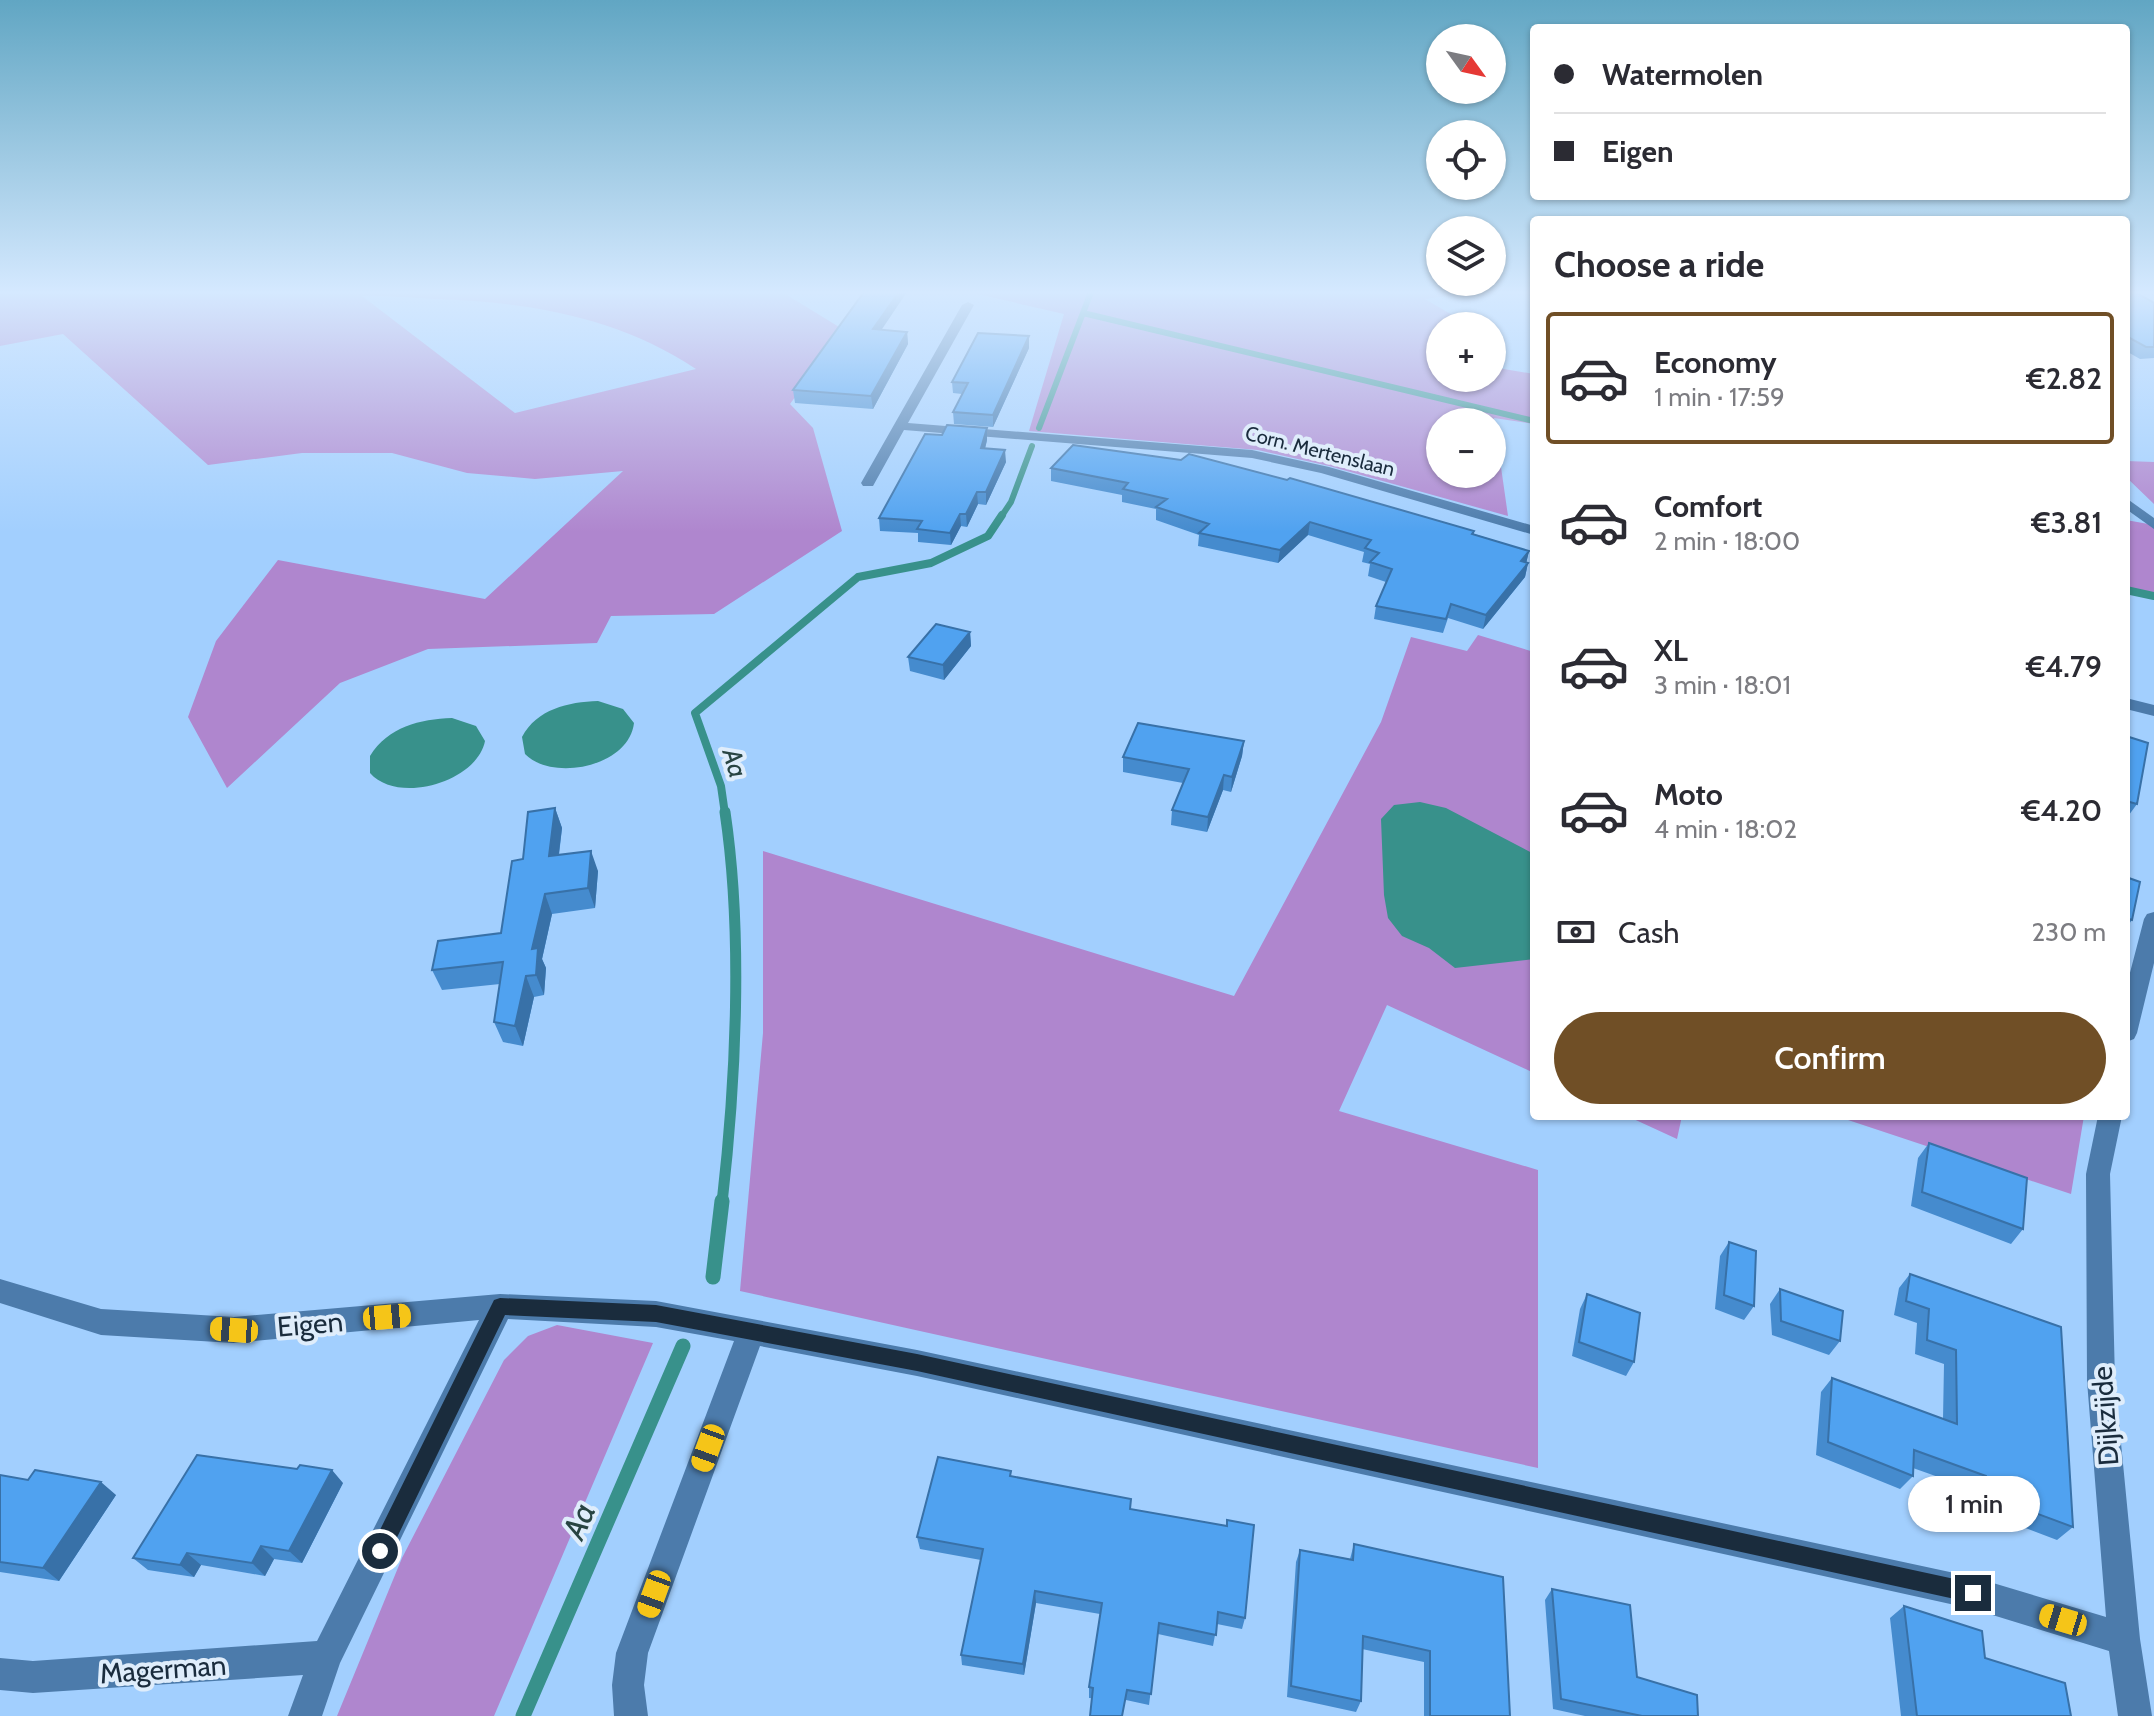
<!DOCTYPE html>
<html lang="en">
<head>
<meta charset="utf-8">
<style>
	:root { --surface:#fff; --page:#f7f7f7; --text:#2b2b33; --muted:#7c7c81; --line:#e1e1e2; --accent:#704f26 }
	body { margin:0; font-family:Cabin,sans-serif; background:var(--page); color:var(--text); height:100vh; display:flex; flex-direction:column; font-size:30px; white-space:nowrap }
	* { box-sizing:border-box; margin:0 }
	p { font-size:26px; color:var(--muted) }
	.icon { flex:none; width:44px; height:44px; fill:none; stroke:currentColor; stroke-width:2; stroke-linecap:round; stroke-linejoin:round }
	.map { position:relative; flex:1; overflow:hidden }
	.panel { position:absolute; left:1530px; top:216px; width:600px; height:904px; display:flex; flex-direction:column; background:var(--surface); border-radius:8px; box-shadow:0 2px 6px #0004 }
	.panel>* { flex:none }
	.hud { position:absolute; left:1530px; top:24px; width:600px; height:176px; border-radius:8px; box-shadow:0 2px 6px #0004; display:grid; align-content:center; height:176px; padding:0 24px; background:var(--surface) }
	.needle { width:52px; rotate:123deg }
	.fabs { position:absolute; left:1426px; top:24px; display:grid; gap:16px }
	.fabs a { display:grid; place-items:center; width:80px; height:80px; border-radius:50%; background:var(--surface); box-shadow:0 2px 6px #0004; font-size:40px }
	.end { position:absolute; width:36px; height:36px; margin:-18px; border:10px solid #1a2c3d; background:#fff; box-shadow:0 0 0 4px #fff }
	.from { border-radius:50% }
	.bubble { position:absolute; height:56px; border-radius:28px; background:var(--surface); box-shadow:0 2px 6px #0004; font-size:26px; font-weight:600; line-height:56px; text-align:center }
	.car { position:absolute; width:24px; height:48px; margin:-24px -12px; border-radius:10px; box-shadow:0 0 6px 2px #0007; background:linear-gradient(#f5c518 24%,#345 0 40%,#f5c518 0 76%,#345 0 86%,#f5c518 0) }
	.hud b { display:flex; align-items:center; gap:28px; height:76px; font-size:30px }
	.hud b+b { border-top:2px solid var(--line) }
	.hud i { width:20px; height:20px; background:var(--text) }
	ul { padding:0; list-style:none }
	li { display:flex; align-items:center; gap:24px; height:132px; margin:0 16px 12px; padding:0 8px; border:4px solid transparent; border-radius:8px }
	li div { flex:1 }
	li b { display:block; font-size:30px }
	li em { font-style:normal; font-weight:600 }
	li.current { border-color:var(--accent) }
	li>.icon { width:72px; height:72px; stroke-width:1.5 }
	h2 { padding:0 24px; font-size:36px; line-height:96px }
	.pay { display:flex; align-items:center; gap:20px; height:88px; padding:0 24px; font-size:30px }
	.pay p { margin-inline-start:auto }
	.button { display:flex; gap:16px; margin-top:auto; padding:16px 24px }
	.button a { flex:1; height:92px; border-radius:48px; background:var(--accent); color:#fff; font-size:32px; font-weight:600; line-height:92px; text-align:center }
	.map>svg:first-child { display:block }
	.green { fill:#af86ce; fill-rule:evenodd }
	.water { fill:#38918b }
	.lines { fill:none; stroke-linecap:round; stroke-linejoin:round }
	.stream-far3 { stroke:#38918b; stroke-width:6 }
	.stream-far2 { stroke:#38918b; stroke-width:8 }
	.stream-far1 { stroke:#38918b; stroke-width:11 }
	.stream { stroke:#38918b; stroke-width:15 }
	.minor { fill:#4c7bab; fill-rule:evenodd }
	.wall { fill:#458bce }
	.shaded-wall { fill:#3871a8 }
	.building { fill:#50a2f0; stroke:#3871a8; stroke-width:2 }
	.route { fill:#1a2c3d }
	.labels { text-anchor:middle; stroke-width:8; stroke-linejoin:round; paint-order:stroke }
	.far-street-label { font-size:20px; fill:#1a2c3d; stroke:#dfedfb }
	.water-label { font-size:26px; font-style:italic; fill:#284442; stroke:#dfedfb }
	.near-street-label { font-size:28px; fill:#1a2c3d; stroke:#dfedfb }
	.near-water-label { font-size:32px; font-style:italic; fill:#284442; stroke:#dfedfb }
</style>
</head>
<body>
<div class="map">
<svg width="2154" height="1716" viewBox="0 0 2154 1716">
	<rect width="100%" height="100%" fill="#a2cffe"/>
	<path class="green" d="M 0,292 L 782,292 L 844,330 L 790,404 L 813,428 L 842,531 L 714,614 L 611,616 L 597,643 L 428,649 L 340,683 L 227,788 L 188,717 L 216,641 L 278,560 L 485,599 L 623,471 L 535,479 L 467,473 L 392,453 L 302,453 L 208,465 L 63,334 L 0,346 ZM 362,296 C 386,295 412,298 437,299 C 528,302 618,317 696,369 L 515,413 Z
		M 969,292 L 1474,292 L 1425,299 L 1471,326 L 1440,326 L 1440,378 L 1492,378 L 1492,367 L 1534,374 L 1534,424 L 1494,418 L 1508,516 L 1329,466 L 1258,450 L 1029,431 L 1064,314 ZM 1440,422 L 1492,422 L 1492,474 L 1440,474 Z
		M 2126,461 L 2154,462 L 2154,504 L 2126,477 Z
		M 2126,520 L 2154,525 L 2154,599 L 2126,592 Z
		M 1478,635 L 1534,652 L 1534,1073 L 1387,1005 L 1339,1111 L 1538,1170 L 1538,1468 L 740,1291 L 763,1033 L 763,851 L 1234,996 L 1381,722 L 1411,637 L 1467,651 Z
		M 1627,1116 L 1682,1116 L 1677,1139 Z
		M 1803,1116 L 2084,1116 L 2071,1194 L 1845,1119 Z
		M 557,1325 L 653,1343 L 494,1716 L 337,1716 L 402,1558 L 504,1360 L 528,1336 Z"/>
	<path class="water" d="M 598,701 L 623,709 L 634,723 C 629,767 552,782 525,754 L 522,737 C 537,709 568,702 598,701 Z
		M 452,718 L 476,726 L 485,741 C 477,782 398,805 370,773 L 370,756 C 388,727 420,719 452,718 Z
		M 1420,802 L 1446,808 L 1534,854 L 1534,959 L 1455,968 L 1429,948 L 1402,936 L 1388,918 L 1384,895 L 1381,819 L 1394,805 Z"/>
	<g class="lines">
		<path class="stream-far3" d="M 1083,313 L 1534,421
			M 1039,428 L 1091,292
			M 1001,517 L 1011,502 L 1032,446"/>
		<path class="stream-far2" d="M 2126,590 L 2154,596
			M 725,814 L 721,786 L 695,713 L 858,577 L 931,563 L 988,536 L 1002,515"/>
		<path class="stream-far1" d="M 722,1203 C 736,1081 743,933 725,812"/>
		<path class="stream" d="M 713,1277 L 722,1201
			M 523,1716 L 683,1346"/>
		<path class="minor" d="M 968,302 L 974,305 L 908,423 L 1252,450 L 1329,467 L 1534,526 L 1534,535 L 1321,473 L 1252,458 L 904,430 L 873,486 L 863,486 L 861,483 L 962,305 Z
			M 2126,498 L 2154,518 L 2154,529 L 2126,509 Z
			M 2126,698 L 2154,705 L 2154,716 L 2126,709 Z
			M 2154,912 L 2154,963 L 2137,1033 L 2134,1039 L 2126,1042 L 2126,988 L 2144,919 L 2147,914 Z
			M 2098,1116 L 2122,1116 L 2110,1174 L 2115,1381 L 2140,1639 L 2152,1716 L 2118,1716 L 2109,1651 L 1973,1609 L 917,1376 L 760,1346 L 648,1653 L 644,1685 L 648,1716 L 614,1716 L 612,1685 L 616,1653 L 734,1341 L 656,1327 L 508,1319 L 340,1663 L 322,1716 L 288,1716 L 303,1675 L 33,1693 L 0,1690 L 0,1658 L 33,1661 L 317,1641 L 479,1320 L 234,1343 L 101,1335 L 0,1303 L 0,1279 L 101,1309 L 234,1317 L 500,1294 L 656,1301 L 917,1350 L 1973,1577 L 2106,1617 L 2087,1381 L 2086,1174 Z"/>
	</g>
	<path class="wall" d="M 2126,292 L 2154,303 L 2154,358 L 2140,359 L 2126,351 Z
		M 907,332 L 908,344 L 873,409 L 795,403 L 793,390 Z
		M 1029,348 L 993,427 L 954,424 L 953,412 L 962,394 L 953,393 L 952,382 Z
		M 987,440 L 985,449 L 1006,462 L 986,505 L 978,504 L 967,527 L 961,526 L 951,545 L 918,542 L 918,533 L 880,531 L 879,518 Z
		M 1051,468 L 1474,531 L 1474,534 L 1529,551 L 1526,563 L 1528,563 L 1525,577 L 1483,629 L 1448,618 L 1443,633 L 1374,619 L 1376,606 L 1386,582 L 1368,576 L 1370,564 L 1362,562 L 1364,552 L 1308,535 L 1278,563 L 1198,546 L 1199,535 L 1156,520 L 1156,509 L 1122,502 L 1122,495 L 1051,481 Z
		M 970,632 L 971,646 L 944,680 L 910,671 L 908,657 Z
		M 2126,736 L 2137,804 L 2126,819 Z
		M 1244,741 L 1242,756 L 1231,792 L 1223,790 L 1207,832 L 1171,825 L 1172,810 L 1183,783 L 1123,772 L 1123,757 Z
		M 555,808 L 562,828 L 559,855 L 598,871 L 595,908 L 552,914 L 542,959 L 546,968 L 544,995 L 534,997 L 523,1046 L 503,1042 L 494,1022 L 500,984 L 442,990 L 432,970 L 501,933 L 523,859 Z
		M 2126,877 L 2132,920 L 2126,928 Z
		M 1929,1143 L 2023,1229 L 2011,1244 L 1911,1206 L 1918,1158 Z
		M 1729,1242 L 1754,1306 L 1744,1320 L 1715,1309 L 1720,1256 Z
		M 1910,1274 L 2073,1527 L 2057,1540 L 1973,1508 L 1972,1489 L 1913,1468 L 1913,1476 L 1900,1489 L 1816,1455 L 1821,1392 L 1832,1378 L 1943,1419 L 1944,1364 L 1915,1354 L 1917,1323 L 1894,1315 L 1899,1288 Z
		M 1780,1289 L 1840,1341 L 1829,1355 L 1772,1335 L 1770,1304 Z
		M 1587,1294 L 1634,1362 L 1626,1376 L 1572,1356 L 1580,1309 Z
		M 0,1475 L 116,1495 L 59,1581 L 0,1572 Z
		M 1011,1476 L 1131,1509 L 1226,1526 L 1227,1520 L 1245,1618 L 1242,1629 L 1217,1624 L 1213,1646 L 1158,1634 L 1149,1705 L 1126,1700 L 1089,1698 L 1089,1687 L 1100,1614 L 1036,1603 L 1024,1675 L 962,1665 L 961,1655 L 981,1560 L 920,1549 L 917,1537 Z
		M 343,1483 L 302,1563 L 274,1559 L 265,1576 L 201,1565 L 194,1577 L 148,1570 L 133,1558 Z
		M 1354,1544 L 1510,1716 L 1424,1716 L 1424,1662 L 1362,1649 L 1361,1701 L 1356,1712 L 1287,1697 L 1296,1562 L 1300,1550 L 1350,1559 Z
		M 1552,1589 L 1637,1677 L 1698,1716 L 1585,1716 L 1553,1709 L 1545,1600 Z
		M 1904,1606 L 1985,1658 L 2071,1716 L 1901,1716 L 1890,1618 Z"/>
	<path class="shaded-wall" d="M 899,292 L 907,292 L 874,341 L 873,329 Z
		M 907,332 L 908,344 L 873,409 L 871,396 Z
		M 1029,336 L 1029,348 L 993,427 L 993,415 Z
		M 987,428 L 987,440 L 982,460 L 981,448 Z
		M 1005,450 L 1006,462 L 986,505 L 986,492 Z
		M 977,492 L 978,504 L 967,527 L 966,514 Z
		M 960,514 L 961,526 L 951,545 L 950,533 Z
		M 1310,522 L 1308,535 L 1278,563 L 1280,550 Z
		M 1529,551 L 1526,564 L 1521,561 Z
		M 1528,563 L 1525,577 L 1483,629 L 1486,615 Z
		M 970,632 L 971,646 L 944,680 L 943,665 Z
		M 1244,741 L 1242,756 L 1231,792 L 1232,777 Z
		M 1224,775 L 1223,790 L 1207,832 L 1208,817 Z
		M 555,808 L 562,828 L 556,876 L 549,856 Z
		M 591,851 L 598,871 L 595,908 L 588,888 Z
		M 545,894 L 552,914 L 542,959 L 546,968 L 544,995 L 536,975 L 532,949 Z
		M 526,976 L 534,997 L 523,1046 L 515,1026 Z
		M 332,1470 L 343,1483 L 302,1563 L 289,1551 Z
		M 101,1482 L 116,1495 L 59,1581 L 43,1568 Z
		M 261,1546 L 274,1559 L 265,1576 L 252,1563 Z
		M 187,1553 L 201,1565 L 194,1577 L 180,1565 Z
		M 1035,1591 L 1036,1603 L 1024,1675 L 1023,1664 Z"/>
	<path class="building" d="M 864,292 L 899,292 L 873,329 L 907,332 L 871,396 L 793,390 Z
		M 2126,292 L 2135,292 L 2154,303 L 2154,347 L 2146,347 L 2126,336 Z
		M 978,333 L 1029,336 L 993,415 L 953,412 L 968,383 L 952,382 Z
		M 947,425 L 987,428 L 981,448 L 1005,450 L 986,492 L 977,492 L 966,514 L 960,514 L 950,533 L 917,529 L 922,521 L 879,518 L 925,434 L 942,435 Z
		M 1073,445 L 1181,460 L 1189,454 L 1287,480 L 1290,478 L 1474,531 L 1472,534 L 1529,551 L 1521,561 L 1528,563 L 1486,615 L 1451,604 L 1446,619 L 1376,606 L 1392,569 L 1370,562 L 1379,553 L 1365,548 L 1371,540 L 1310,522 L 1280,550 L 1199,533 L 1209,524 L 1156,507 L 1167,499 L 1123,489 L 1128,483 L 1051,468 Z
		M 936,624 L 970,632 L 943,665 L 908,657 Z
		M 1138,723 L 1244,741 L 1232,777 L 1224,775 L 1208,817 L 1172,810 L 1189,769 L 1123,757 Z
		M 2126,736 L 2148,743 L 2137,804 L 2126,801 Z
		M 555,808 L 549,856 L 591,851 L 588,888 L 545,894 L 532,949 L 538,948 L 536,975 L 526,976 L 515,1026 L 494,1022 L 503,962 L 432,970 L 438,941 L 501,933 L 512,861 L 523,859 L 528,812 Z
		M 2126,877 L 2140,882 L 2132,920 L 2126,918 Z
		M 1929,1143 L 2027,1178 L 2023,1229 L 1922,1192 Z
		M 1729,1242 L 1756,1251 L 1754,1306 L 1724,1295 Z
		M 1910,1274 L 2061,1327 L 2073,1527 L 1987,1495 L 1986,1476 L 1914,1450 L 1913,1476 L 1828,1442 L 1832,1378 L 1957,1424 L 1956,1350 L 1927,1340 L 1929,1309 L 1906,1301 Z
		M 1780,1289 L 1843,1311 L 1840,1341 L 1781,1321 Z
		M 1587,1294 L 1640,1313 L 1634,1362 L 1579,1342 Z
		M 197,1455 L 297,1469 L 300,1465 L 332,1470 L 289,1551 L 261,1546 L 252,1563 L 187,1553 L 180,1565 L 133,1558 Z
		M 938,1457 L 1011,1471 L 1010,1476 L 1131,1499 L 1130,1509 L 1227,1526 L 1227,1520 L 1254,1525 L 1245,1618 L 1218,1612 L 1216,1635 L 1159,1623 L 1151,1694 L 1127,1690 L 1122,1716 L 1090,1716 L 1093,1688 L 1089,1687 L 1102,1603 L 1035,1591 L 1023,1664 L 961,1655 L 983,1549 L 917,1537 Z
		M 35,1470 L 101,1482 L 43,1568 L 0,1562 L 0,1475 L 28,1480 Z
		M 1354,1544 L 1503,1577 L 1510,1716 L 1430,1716 L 1430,1651 L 1363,1636 L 1361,1701 L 1291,1686 L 1300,1550 L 1353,1560 Z
		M 1552,1589 L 1630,1605 L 1637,1677 L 1697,1695 L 1698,1716 L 1642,1716 L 1561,1699 Z
		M 1904,1606 L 1982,1631 L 1985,1658 L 2065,1683 L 2071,1716 L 1917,1716 Z"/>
	<linearGradient id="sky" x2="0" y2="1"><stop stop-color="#61a6c3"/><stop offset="0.55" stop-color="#d5e9ff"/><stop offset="1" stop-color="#d5e9ff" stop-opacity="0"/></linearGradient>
	<rect width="2154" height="532" fill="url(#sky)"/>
	<path class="route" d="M 500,1298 L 656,1305 L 917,1354 L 1973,1583 L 1980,1586 L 1983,1593 L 1980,1600 L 1973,1603 L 917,1371 L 656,1322 L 505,1315 L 387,1558 L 380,1561 L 373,1558 L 370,1551 L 373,1544 L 494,1300 Z"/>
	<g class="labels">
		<g class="far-street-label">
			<text transform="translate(1320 451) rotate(14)" y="7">Corn. Mertenslaan</text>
		</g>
		<g class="water-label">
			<text transform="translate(735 763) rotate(73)" y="9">Aa</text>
		</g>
		<g class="near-street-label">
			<text transform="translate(310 1324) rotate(-5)" y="10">Eigen</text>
			<text transform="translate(2105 1416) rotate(-94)" y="10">Dijkzijde</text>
			<text transform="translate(163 1669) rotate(-4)" y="10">Magerman</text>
		</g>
		<g class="near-water-label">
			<text transform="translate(579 1521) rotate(-67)" y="11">Aa</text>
		</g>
	</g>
</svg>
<div class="fabs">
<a><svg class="needle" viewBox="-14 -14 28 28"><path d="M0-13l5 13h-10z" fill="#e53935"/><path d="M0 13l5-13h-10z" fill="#7c7c81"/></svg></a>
<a><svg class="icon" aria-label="locate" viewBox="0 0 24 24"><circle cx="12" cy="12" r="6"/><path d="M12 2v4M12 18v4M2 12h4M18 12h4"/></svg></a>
<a><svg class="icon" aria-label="layers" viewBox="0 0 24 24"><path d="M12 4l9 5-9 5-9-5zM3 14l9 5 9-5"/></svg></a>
<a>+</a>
<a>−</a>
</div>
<i class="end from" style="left:380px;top:1551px"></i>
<i class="end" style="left:1973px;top:1593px"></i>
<div class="bubble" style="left:1908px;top:1476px;width:132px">1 min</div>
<i class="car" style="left:387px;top:1317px;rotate:85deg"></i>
<i class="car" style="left:234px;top:1330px;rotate:274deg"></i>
<i class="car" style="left:708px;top:1448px;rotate:200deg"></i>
<i class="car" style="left:654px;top:1594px;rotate:200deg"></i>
<i class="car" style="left:2063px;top:1620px;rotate:287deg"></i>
<div class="hud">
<b><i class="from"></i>Watermolen</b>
<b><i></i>Eigen</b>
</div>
<section class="panel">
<h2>Choose a ride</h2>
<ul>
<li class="current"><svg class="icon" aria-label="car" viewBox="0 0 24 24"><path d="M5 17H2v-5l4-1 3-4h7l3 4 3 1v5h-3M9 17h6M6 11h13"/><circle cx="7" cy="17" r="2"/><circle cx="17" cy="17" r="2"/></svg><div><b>Economy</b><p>1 min · 17:59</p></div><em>€2.82</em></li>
<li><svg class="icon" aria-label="car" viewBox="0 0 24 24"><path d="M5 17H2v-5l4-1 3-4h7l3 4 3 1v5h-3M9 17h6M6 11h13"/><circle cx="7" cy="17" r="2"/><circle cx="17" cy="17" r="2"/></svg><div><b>Comfort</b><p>2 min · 18:00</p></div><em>€3.81</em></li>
<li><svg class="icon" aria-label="car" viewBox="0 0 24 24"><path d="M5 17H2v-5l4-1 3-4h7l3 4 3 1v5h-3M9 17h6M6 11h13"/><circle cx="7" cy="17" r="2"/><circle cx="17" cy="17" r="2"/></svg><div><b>XL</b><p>3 min · 18:01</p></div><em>€4.79</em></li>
<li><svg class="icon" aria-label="car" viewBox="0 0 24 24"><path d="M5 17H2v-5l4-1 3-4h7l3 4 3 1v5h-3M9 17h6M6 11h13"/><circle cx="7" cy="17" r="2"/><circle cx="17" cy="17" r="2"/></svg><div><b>Moto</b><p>4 min · 18:02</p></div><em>€4.20</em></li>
</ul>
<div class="pay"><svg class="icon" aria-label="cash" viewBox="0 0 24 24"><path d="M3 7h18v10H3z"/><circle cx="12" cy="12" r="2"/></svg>Cash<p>230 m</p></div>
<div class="button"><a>Confirm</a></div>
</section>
</div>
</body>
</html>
